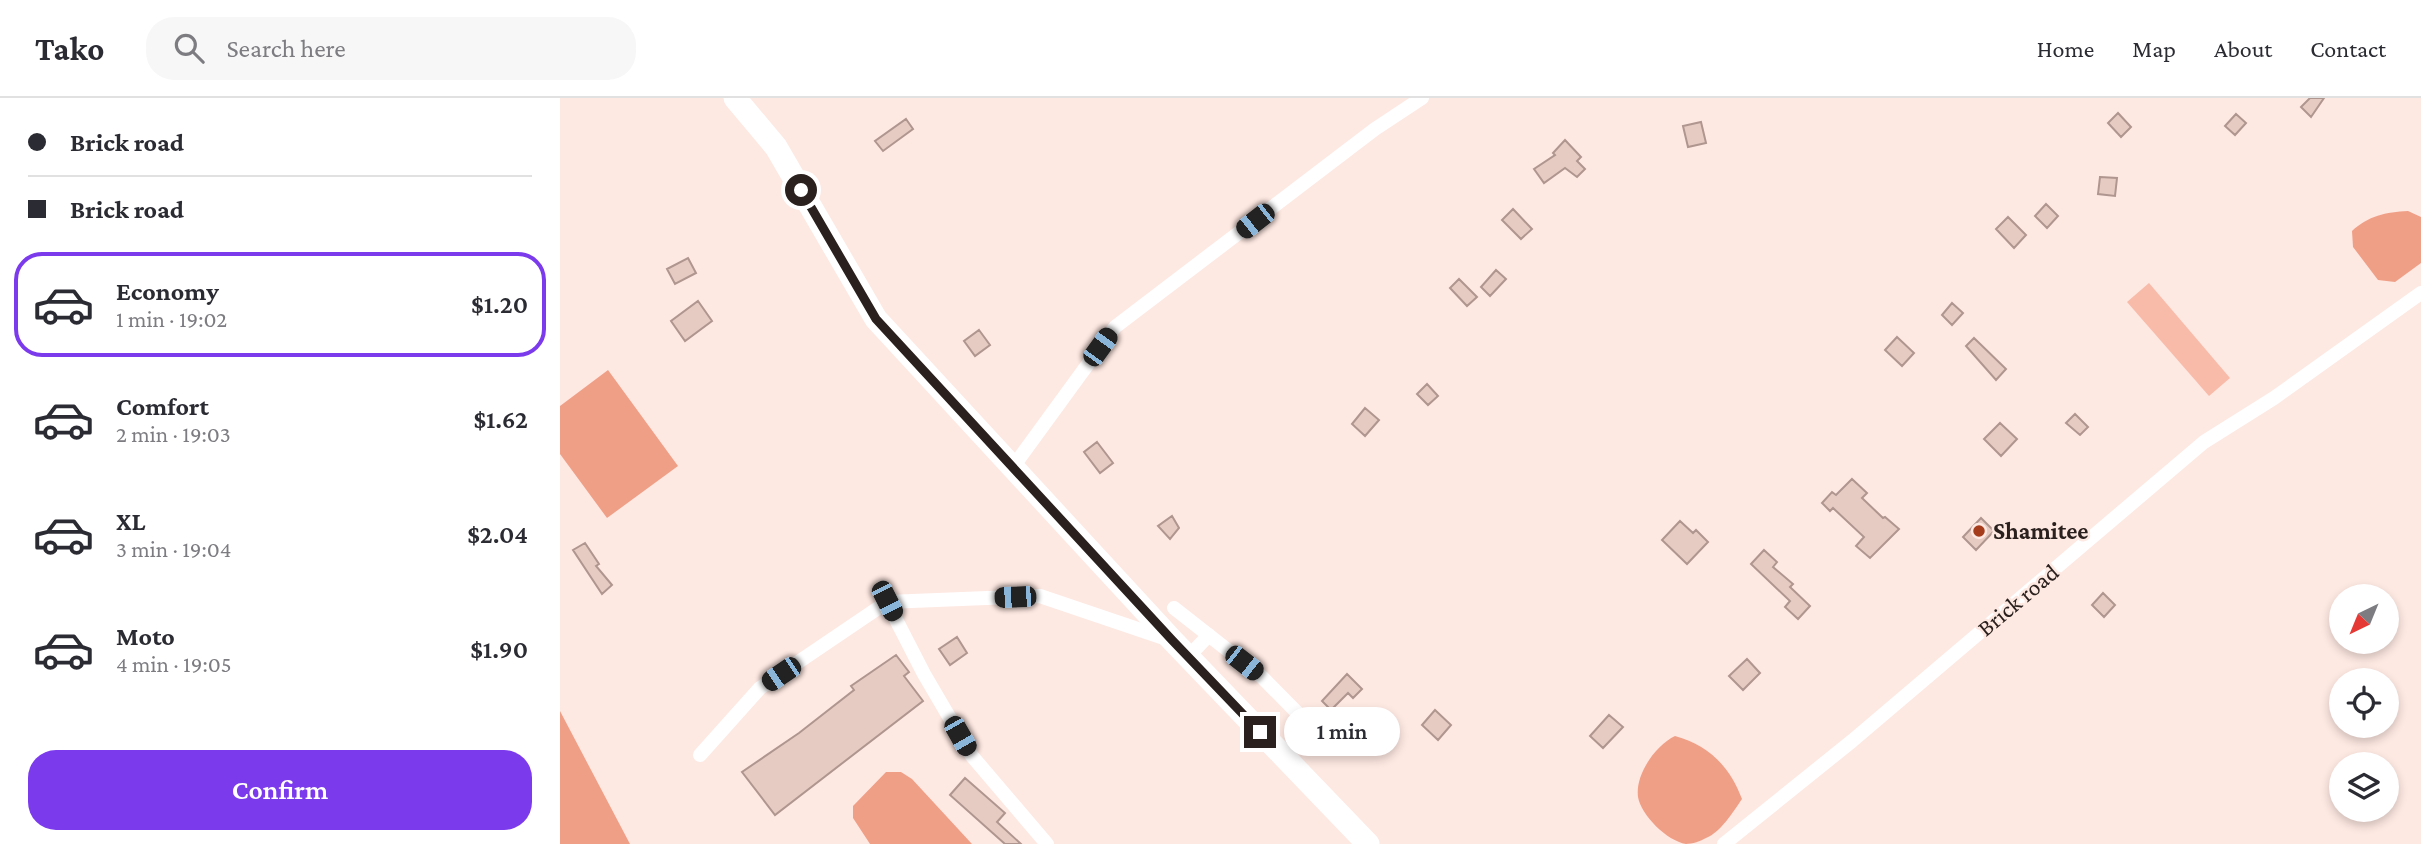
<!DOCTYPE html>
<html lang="en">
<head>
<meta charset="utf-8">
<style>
	:root { --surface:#fff; --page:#f7f7f7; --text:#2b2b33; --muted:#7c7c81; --line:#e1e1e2; --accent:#7c3aed }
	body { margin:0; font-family:"Crimson Pro",serif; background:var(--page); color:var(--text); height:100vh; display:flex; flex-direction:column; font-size:26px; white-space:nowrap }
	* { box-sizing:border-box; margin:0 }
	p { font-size:23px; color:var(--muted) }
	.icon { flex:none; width:38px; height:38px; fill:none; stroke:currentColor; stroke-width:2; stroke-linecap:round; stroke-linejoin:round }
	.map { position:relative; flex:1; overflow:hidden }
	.details { display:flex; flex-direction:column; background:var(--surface); width:560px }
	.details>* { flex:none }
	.top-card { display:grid; align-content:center; height:154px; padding:0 28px; background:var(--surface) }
	.needle { width:46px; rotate:223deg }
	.buttons { position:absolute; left:1769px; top:486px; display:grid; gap:14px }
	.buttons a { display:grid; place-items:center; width:70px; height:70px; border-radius:50%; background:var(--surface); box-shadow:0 4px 10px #0003; font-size:35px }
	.end { position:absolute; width:32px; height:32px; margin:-16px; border:9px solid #2a201d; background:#fff; box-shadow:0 0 0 4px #fff }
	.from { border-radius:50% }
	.bubble { position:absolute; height:49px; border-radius:24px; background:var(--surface); box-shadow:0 4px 10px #0003; font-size:23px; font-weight:600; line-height:49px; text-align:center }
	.car { position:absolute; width:21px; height:42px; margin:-21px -10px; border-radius:9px; box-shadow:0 0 5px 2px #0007; background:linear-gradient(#222 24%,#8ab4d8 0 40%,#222 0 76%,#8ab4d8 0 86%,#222 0) }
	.top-card b { display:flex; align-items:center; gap:24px; height:66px; font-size:26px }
	.top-card b+b { border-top:2px solid var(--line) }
	.top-card i { width:18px; height:18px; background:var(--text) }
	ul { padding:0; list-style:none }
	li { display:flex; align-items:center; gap:21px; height:105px; margin:0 14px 10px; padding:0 14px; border:4px solid transparent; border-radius:28px }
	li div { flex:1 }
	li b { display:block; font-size:26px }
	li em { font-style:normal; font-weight:600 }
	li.active { border-color:var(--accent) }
	li>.icon { width:63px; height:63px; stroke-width:1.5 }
	.primary-button { display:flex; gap:14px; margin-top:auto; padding:14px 28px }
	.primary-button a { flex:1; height:80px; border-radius:28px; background:var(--accent); color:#fff; font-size:28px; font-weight:600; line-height:80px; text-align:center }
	header { display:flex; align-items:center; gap:42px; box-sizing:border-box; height:98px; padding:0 35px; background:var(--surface); border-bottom:2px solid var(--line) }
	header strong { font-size:33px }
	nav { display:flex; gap:38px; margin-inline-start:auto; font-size:24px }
	.search { width:490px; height:63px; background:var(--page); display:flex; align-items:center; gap:18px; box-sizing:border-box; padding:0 24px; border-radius:28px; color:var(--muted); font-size:26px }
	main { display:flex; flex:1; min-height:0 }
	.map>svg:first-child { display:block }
	.green { fill:#f8bba9 }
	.water { fill:#f09f87 }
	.building { fill:#e6cbc3; stroke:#af968f; stroke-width:2 }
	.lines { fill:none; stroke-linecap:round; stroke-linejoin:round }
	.minor { stroke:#fff; stroke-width:14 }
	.primary { stroke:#fff; stroke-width:23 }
	.route { stroke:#2a201d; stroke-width:9 }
	.poi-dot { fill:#a53d1d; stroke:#fee8e2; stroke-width:2.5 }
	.labels { text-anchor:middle; stroke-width:5; stroke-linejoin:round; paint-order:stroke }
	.poi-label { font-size:24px; font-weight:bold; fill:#2a201d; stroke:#fee8e2; text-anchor:start }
	.street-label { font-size:24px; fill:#2a201d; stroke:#fee8e2 }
</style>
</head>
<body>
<header>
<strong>Tako</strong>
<div class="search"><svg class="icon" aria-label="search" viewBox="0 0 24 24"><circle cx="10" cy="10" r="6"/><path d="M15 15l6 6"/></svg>Search here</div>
<nav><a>Home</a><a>Map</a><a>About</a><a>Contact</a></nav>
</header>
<main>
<section class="details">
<div class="top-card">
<b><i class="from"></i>Brick road</b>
<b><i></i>Brick road</b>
</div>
<ul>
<li class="active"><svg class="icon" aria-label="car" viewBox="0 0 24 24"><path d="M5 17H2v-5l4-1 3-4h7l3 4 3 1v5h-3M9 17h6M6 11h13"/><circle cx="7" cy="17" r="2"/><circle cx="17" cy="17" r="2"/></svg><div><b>Economy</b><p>1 min · 19:02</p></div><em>$1.20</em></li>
<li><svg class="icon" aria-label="car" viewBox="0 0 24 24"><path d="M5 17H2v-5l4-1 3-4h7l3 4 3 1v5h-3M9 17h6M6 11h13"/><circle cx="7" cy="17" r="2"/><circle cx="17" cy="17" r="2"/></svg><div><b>Comfort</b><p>2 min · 19:03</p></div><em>$1.62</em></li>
<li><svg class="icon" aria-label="car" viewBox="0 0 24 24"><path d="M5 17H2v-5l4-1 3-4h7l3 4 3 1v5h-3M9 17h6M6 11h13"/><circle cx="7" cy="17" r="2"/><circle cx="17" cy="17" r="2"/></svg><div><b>XL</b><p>3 min · 19:04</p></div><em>$2.04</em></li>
<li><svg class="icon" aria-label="car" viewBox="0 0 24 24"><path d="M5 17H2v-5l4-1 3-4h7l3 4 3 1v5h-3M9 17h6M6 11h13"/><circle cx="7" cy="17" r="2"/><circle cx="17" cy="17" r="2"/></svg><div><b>Moto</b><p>4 min · 19:05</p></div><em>$1.90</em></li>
</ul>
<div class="primary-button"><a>Confirm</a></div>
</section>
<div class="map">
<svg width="1861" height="746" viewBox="0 0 1861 746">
	<rect width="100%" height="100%" fill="#fee8e2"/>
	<path class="green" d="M 1589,185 L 1670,280 L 1649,298 L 1567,204 Z"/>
	<path class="water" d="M 1848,113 L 1861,119 L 1861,165 L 1835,184 L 1818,182 L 1793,149 L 1792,133 C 1808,118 1826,114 1848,113 Z
		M 48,272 L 118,368 L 47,420 L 0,356 L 0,308 Z
		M 0,613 L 70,746 L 0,746 Z
		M 1115,638 C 1149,647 1170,669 1182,701 C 1173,714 1161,734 1146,740 C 1141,743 1132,746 1126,746 C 1107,743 1081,717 1078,699 C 1075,676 1096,647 1115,638 Z
		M 326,674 L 341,674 L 352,681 L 412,746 L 310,746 L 293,720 L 293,708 Z"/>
	<path class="building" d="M 1750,0 L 1764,0 L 1751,19 L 1741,9 Z
		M 1558,15 L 1571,29 L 1561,39 L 1548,25 Z
		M 1676,16 L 1686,25 L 1675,37 L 1665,28 Z
		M 346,21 L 353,31 L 323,53 L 315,43 Z
		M 1141,24 L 1146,45 L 1128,49 L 1123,28 Z
		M 1005,42 L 1021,59 L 1017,63 L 1025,71 L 1017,79 L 1005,70 L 984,85 L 974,71 L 995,57 L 993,55 Z
		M 1540,79 L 1557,80 L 1555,98 L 1538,96 Z
		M 1486,106 L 1498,118 L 1487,130 L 1475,118 Z
		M 953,111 L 972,131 L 961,141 L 942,122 Z
		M 1448,119 L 1466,137 L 1454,150 L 1436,131 Z
		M 128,160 L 136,175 L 115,186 L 107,171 Z
		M 936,172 L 946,181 L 930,198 L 921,189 Z
		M 899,181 L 917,199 L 907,208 L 890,190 Z
		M 138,203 L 152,223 L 125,243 L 111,223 Z
		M 1392,205 L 1403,215 L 1392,227 L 1382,217 Z
		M 419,232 L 430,247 L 415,258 L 404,243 Z
		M 1337,239 L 1354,255 L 1342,268 L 1325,252 Z
		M 1414,240 L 1446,271 L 1436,282 L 1406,248 Z
		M 867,286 L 878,298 L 868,307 L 857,296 Z
		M 805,310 L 819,322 L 805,338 L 792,326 Z
		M 1515,316 L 1528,329 L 1520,337 L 1506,325 Z
		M 1440,325 L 1457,341 L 1441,358 L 1424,341 Z
		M 537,344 L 553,365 L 540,375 L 524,354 Z
		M 1292,381 L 1307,395 L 1302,400 L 1323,420 L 1325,419 L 1339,431 L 1310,460 L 1296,448 L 1304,439 L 1273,410 L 1270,413 L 1262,405 L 1272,394 L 1276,397 Z
		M 612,418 L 619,430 L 610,441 L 598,428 Z
		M 1421,420 L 1434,433 L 1416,452 L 1403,439 Z
		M 1120,423 L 1133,435 L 1136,432 L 1148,444 L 1127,466 L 1102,442 Z
		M 25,445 L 39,466 L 36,468 L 52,487 L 42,496 L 13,452 Z
		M 1204,452 L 1217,464 L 1213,469 L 1233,486 L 1230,489 L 1250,508 L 1238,521 L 1225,509 L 1230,503 L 1191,466 Z
		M 1543,495 L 1555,507 L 1544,519 L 1532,507 Z
		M 397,539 L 407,555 L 390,567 L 379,551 Z
		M 336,557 L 349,574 L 344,578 L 363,603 L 215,717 L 182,674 L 239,635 L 294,592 L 291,588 Z
		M 1187,561 L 1200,575 L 1183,592 L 1169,578 Z
		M 787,576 L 802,591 L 793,600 L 788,595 L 771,612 L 762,603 Z
		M 875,612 L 891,627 L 878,642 L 862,627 Z
		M 1049,617 L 1063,629 L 1043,650 L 1030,638 Z
		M 405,680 L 445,715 L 437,724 L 461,746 L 445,746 L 390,697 Z"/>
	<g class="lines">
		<path class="minor" d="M 453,369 L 555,229 L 815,31 L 862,0
			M 327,504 L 364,576 L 412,658 L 487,746
			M 614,510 L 702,579 L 768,646
			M 628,559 L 649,537
			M 140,657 L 200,590 L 327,504 L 480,498 L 607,541
			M 1164,746 L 1292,643 L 1644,344 L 1714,300 L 1861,195"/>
		<path class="primary" d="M 175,0 L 216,49 L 316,221 L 612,542 L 808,746"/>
	</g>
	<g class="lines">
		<path class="route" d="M 241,92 L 316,221 L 612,542 L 700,634"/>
	</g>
	<circle class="poi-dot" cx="1419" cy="433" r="7"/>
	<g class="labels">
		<g class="poi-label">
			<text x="1433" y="441">Shamitee</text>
		</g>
		<g class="street-label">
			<text transform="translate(1458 502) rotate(-40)" y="8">Brick road</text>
		</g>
	</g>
</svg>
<div class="buttons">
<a><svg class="needle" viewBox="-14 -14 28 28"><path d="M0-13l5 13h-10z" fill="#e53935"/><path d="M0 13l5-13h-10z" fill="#7c7c81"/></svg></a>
<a><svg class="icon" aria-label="locate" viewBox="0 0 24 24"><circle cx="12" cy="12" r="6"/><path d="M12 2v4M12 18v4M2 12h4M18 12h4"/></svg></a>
<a><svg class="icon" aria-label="layers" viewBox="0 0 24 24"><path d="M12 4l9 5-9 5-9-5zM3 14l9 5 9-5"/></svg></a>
</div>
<i class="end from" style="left:241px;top:92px"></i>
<i class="end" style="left:700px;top:634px"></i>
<div class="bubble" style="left:724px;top:609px;width:116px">1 min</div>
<i class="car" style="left:695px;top:123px;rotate:232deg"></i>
<i class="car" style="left:540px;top:249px;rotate:36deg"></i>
<i class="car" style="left:455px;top:499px;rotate:268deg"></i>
<i class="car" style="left:327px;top:503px;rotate:153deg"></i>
<i class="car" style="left:684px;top:565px;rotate:128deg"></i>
<i class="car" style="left:221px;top:576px;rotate:236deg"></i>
<i class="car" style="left:400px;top:638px;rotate:150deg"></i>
</div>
</main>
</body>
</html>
